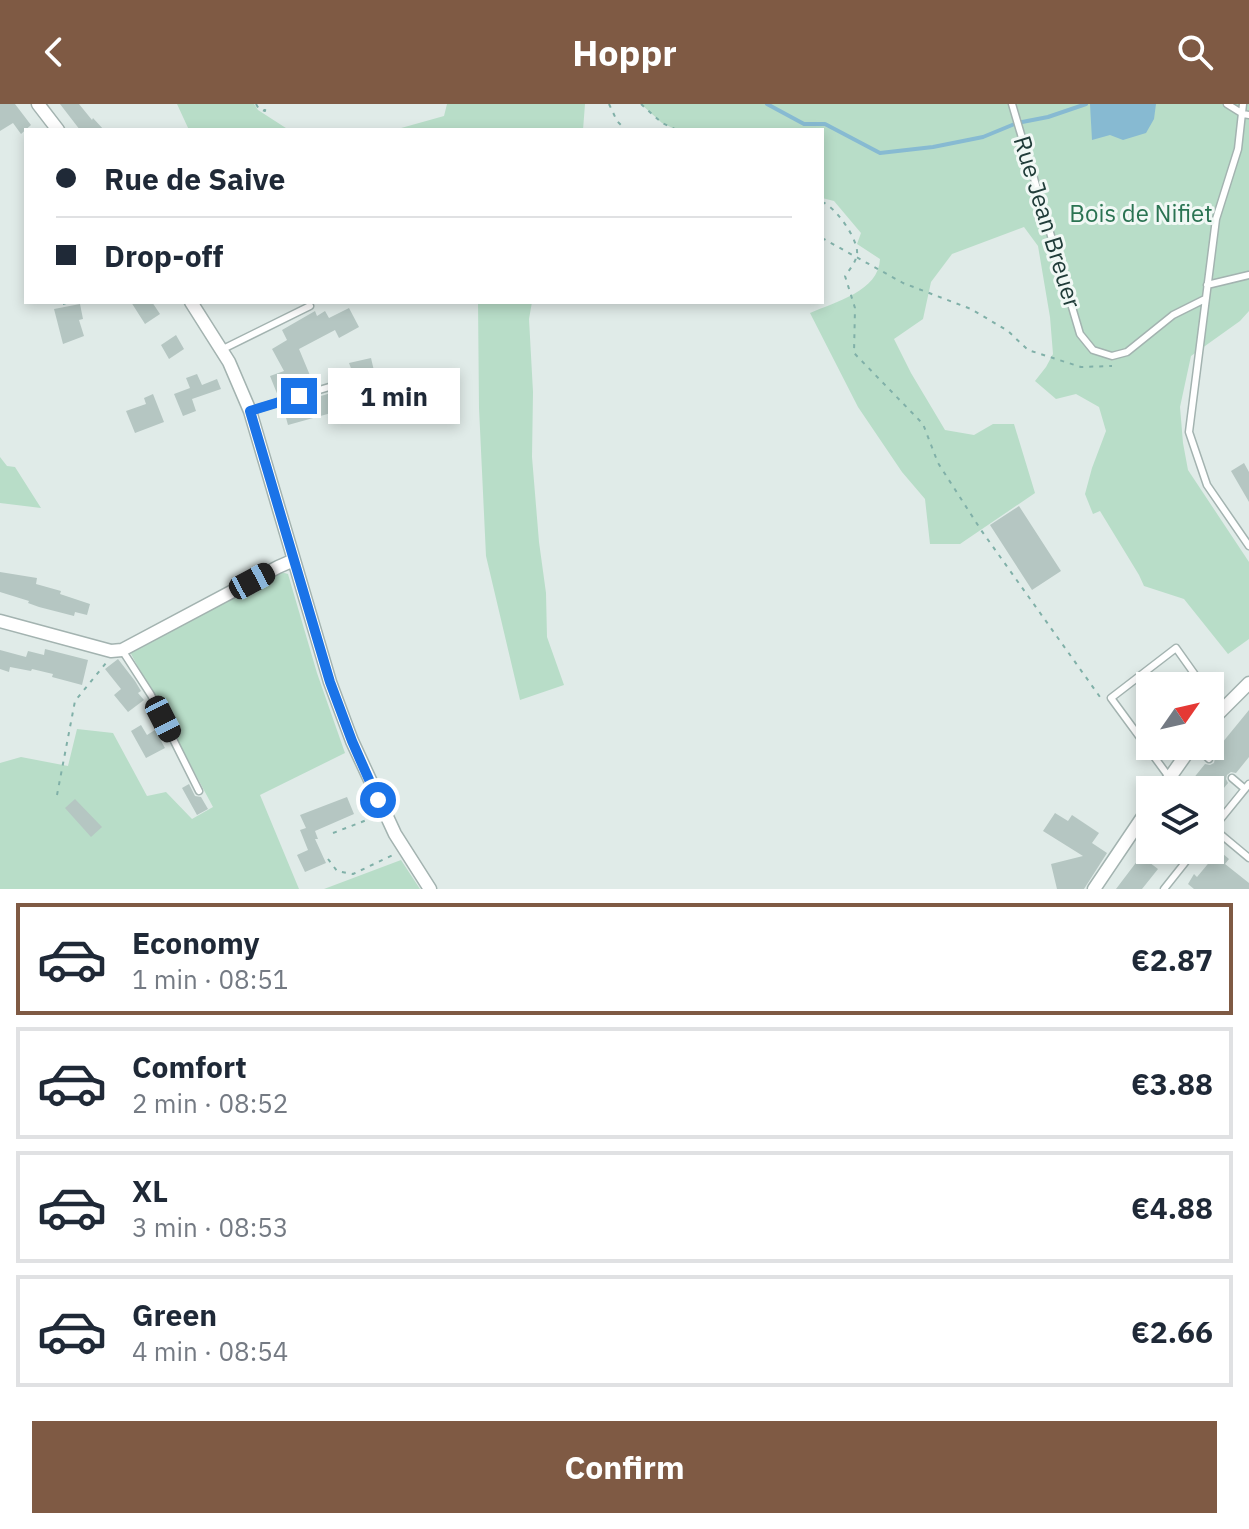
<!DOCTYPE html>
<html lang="en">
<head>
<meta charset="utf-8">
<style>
	:root { --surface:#fff; --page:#f6f6f7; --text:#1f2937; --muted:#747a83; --line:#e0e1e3; --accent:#7f5a44 }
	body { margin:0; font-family:"IBM Plex Sans",sans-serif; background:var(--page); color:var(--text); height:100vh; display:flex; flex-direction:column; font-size:30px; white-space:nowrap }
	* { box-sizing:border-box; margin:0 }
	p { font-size:26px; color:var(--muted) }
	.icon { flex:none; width:44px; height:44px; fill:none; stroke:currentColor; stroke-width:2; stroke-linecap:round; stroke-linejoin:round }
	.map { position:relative; height:785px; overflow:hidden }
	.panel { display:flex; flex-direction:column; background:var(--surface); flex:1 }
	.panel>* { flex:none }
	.guide { position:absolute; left:24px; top:24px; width:800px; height:176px; border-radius:0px; box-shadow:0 4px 12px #0003; display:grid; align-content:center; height:176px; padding:0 32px; background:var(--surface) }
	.needle { width:52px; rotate:56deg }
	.buttons { position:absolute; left:1136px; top:568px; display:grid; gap:16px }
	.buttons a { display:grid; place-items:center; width:88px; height:88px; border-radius:0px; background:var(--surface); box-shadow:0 4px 12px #0003; font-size:40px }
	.end { position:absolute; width:36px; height:36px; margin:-18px; border:10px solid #1a73e8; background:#fff; box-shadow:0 0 0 4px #fff }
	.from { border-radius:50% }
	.bubble { position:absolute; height:56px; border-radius:0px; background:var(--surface); box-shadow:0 4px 12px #0003; font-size:26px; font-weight:800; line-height:56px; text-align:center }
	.car { position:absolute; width:24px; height:48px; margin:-24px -12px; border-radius:10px; box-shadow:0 0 6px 2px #0007; background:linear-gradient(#222 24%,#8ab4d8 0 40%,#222 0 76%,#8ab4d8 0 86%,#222 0) }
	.guide b { display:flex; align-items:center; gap:28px; height:76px; font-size:30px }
	.guide b+b { border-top:2px solid var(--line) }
	.guide i { width:20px; height:20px; background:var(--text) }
	ul { padding:14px 0 0; list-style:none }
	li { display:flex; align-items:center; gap:24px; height:112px; margin:0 16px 12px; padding:0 16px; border:4px solid var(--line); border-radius:0px }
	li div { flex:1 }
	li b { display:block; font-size:30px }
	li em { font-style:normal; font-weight:800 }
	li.on { border-color:var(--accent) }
	li>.icon { width:72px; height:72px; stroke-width:1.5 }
	.primary-button { display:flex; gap:16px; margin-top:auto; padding:16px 32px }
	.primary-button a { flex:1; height:92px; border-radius:0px; background:var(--accent); color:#fff; font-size:32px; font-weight:800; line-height:92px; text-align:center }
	header { display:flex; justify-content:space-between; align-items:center; height:104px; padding:0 32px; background:var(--accent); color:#fff; font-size:36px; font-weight:800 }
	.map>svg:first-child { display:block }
	.green { fill:#b8ddc8 }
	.water { fill:#87bad2 }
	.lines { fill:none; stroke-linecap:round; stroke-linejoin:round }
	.stream { stroke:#87bad2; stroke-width:4 }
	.building { fill:#b5c6c2 }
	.lane-casing { stroke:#a3b3b0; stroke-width:9 }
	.street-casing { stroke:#a3b3b0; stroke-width:15 }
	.path { stroke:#80b0a8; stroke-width:2; stroke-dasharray:4 6; stroke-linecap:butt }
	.lane { stroke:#fff; stroke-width:6 }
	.street { stroke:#fff; stroke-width:12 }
	.route { stroke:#1a73e8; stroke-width:10 }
	.labels { text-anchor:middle; stroke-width:6; stroke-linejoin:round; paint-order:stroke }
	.park-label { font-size:24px; fill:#2a7352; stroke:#f1f8f5 }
	.street-label { font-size:24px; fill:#203c39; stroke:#f1f8f5 }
</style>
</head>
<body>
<header><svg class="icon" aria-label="back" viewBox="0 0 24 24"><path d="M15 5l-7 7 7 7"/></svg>Hoppr<svg class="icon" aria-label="search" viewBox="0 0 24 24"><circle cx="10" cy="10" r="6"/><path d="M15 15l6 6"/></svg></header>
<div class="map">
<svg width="1249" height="785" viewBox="0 0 1249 785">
	<rect width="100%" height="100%" fill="#e0ebe8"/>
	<path class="green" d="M 177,0 L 254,0 L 258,6 L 289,26 L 189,26 Z
		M 447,0 L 585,0 L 583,26 L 394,26 L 444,12 Z
		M 641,0 L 1249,0 L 1249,207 L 1240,217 L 1191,252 L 1180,303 L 1183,339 L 1188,366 L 1249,458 L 1249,535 L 1228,550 L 1184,495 L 1144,482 L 1139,471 L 1100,407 L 1093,410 L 1085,390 L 1092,364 L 1106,327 L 1099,303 L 1076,290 L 1056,295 L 1035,277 L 1046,263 L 1053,250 L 1050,213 L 1038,142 L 1024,123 L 952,150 L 931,178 L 923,215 L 894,235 L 911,269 L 945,326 L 974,331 L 993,320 L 1014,320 L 1035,389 L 960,440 L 930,440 L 925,395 L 902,368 L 858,303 L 810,209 C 835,198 879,187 880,155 L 857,140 L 861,129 L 834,97 L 822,94 L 822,26 L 677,26 L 662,19 Z
		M 478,198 L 532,198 L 529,215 L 533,288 L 532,353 L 539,438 L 546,489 L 547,533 L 564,581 L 520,596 L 486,452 L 479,304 Z
		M 0,353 L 7,362 L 15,363 L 41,404 L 0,399 Z
		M 281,468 L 288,470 L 317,569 L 345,649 L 260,691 L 299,785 L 0,785 L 0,659 L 21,653 L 68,662 L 77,625 L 113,629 L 147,692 L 166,688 L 192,715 L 213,703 L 130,548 Z
		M 401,756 L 420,785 L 324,785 Z"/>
	<path class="water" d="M 1090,0 L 1156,0 L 1154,15 L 1146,29 L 1123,36 L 1110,31 L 1092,36 Z"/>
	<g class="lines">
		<path class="stream" d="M 767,0 L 804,20 L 825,20 L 880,49 L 933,43 L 983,33 L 1017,19 L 1048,13 L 1086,0"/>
	</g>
	<path class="building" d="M 0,0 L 15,0 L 31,21 L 21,30 L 13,19 L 0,27 Z
		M 60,0 L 79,0 L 92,16 L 93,14 L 104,26 L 80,26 Z
		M 131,198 L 152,198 L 160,210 L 145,220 Z
		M 80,200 L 83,215 L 79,216 L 84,232 L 63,240 L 54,205 Z
		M 349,204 L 359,223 L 339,234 L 335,226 L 299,245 L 314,281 L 278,292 L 270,272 L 284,267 L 272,245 L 287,236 L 282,226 L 315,207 L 317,212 L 325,207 L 329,214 Z
		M 176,231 L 184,245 L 169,255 L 161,241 Z
		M 371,254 L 375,271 L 355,275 L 349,259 Z
		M 197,270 L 202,281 L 217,275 L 221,285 L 192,295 L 196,307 L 183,312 L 174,290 L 190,284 L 186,274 Z
		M 355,282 L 360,301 L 288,321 L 283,303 Z
		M 153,290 L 164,318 L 135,329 L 126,307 L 146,300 L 144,294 Z
		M 1244,359 L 1249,368 L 1249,398 L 1231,367 Z
		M 1019,402 L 1061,467 L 1032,486 L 990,421 Z
		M 0,468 L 37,474 L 36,480 L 61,487 L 60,490 L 90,500 L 87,511 L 75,508 L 74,512 L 39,503 L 28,499 L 29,497 L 0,488 Z
		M 45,545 L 88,556 L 82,581 L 52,573 L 53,570 L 32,565 L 31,567 L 10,563 L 9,568 L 0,565 L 0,546 L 26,553 L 28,547 L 44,551 Z
		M 118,555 L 135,577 L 141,587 L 138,589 L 144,596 L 128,608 L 114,591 L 121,585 L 105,565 Z
		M 1249,606 L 1249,653 L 1236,669 L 1231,668 L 1227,671 L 1226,675 L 1228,679 L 1210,701 L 1210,686 L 1184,686 L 1205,660 L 1210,661 L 1214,659 L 1215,654 L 1213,650 Z
		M 141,621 L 147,631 L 155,626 L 165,644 L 146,654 L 131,627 Z
		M 189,680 L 195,692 L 201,693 L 208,705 L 197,711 L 182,684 Z
		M 347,693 L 354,710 L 315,727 L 318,735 L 315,735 L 326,759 L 305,768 L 297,751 L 308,746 L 300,726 L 306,724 L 300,711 Z
		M 75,695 L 102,723 L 91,733 L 65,704 Z
		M 1055,709 L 1068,717 L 1072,711 L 1099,729 L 1092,739 L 1107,749 L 1084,785 L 1057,785 L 1051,760 L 1083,752 L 1043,727 Z
		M 1216,744 L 1229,755 L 1225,760 L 1249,779 L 1249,785 L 1194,785 L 1188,780 L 1194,770 L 1197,773 L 1212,755 L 1209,752 Z
		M 1141,752 L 1158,765 L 1142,785 L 1116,785 Z"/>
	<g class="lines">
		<defs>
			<path id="lane" d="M 1012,0 L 1080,230 L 1093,246 L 1112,252 L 1127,248 L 1173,211 L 1205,195
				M 1227,0 L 1243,10 L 1249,11
				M 1243,0 L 1238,45 L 1216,115 L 1189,328 L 1207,381 L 1249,442
				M 1207,181 L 1249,171
				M 221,246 L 310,202
				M 250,307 L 349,277
				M 122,546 L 151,591 L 199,687
				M 1210,592 L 1220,606
				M 1196,642 L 1209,655
				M 1169,673 L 1111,594 L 1176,544 L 1203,582
				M 1232,674 L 1245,685
				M 1213,724 L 1249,754
				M 1210,728 L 1249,680
				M 1164,785 L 1195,746"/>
			<path id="street" d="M 38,0 L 58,26
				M 191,198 L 229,258 L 250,307 L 330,578 L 352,637 L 395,730 L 430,785
				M 0,517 L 111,547 L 122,546 L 278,463 L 294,456
				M 1210,618 L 1249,579
				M 1161,686 L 1192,642
				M 1094,785 L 1150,702"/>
		</defs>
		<use href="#lane" class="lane-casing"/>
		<use href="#street" class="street-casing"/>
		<path class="path" d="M 256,0 L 259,5 L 265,7 L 266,0
			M 609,0 L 617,17 L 626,26
			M 641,0 L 662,19 L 677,26
			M 822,98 C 835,102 859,136 857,150 C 856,158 850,165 845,172 L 855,204 L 854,249 L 923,320 L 938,359 L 981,426 L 1100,593
			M 822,134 L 903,179 L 971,205 L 1008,227 L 1028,246 L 1081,263 L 1112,262
			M 63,200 L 70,198
			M 57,691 L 75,597 L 106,559
			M 333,729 L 372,714
			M 328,755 L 337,767 L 353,770 L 393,751"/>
		<use href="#lane" class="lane"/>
		<use href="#street" class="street"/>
	</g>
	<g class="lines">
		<path class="route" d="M 299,292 L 250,307 L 330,578 L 352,637 L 378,696"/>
	</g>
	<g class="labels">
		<g class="park-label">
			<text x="1141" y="118">Bois de Nifiet</text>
		</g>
		<g class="street-label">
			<text transform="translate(1047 118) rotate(73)" y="8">Rue Jean Breuer</text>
		</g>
	</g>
</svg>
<div class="buttons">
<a><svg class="needle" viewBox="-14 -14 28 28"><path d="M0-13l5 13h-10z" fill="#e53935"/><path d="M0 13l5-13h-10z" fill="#747a83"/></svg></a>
<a><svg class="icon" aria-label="layers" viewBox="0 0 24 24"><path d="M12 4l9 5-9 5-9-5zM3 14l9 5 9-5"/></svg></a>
</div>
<i class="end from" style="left:378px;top:696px"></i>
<i class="end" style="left:299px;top:292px"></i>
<div class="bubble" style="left:328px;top:264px;width:132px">1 min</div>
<i class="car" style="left:252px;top:477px;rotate:62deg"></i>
<i class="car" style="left:163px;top:615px;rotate:153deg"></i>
<div class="guide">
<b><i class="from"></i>Rue de Saive</b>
<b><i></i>Drop-off</b>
</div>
</div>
<section class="panel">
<ul>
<li class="on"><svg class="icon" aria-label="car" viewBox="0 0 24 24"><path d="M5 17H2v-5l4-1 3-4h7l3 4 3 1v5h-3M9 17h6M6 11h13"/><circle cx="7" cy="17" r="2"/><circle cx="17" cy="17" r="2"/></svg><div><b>Economy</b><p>1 min · 08:51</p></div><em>€2.87</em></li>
<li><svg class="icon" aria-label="car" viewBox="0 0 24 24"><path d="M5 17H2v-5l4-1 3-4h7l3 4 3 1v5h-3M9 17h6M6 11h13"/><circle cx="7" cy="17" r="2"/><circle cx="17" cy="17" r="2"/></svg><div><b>Comfort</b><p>2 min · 08:52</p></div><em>€3.88</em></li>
<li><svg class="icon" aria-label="car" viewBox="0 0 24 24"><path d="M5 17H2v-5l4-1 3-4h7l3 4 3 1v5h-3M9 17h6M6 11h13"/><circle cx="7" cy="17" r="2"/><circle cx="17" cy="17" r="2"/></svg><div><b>XL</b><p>3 min · 08:53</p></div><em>€4.88</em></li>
<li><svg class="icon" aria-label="car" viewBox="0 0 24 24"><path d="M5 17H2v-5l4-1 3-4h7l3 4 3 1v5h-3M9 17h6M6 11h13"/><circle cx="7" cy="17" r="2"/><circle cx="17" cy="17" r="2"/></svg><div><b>Green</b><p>4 min · 08:54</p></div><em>€2.66</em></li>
</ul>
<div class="primary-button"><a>Confirm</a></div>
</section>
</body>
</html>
